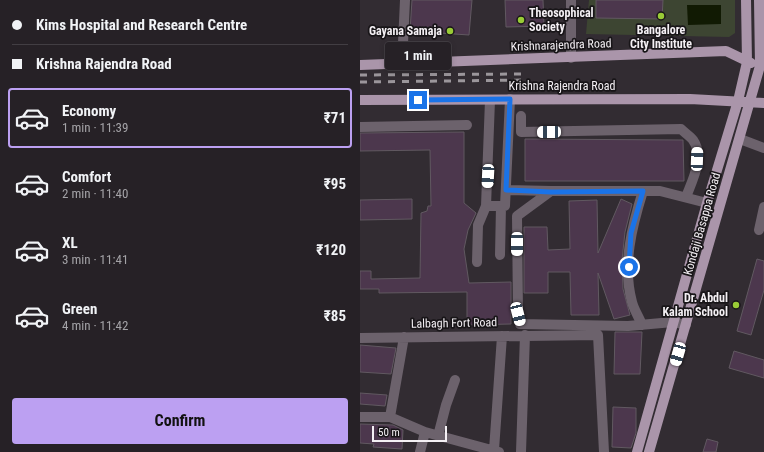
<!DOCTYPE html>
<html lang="en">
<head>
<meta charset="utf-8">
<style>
	:root { --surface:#262126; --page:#2e292e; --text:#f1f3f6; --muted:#a4a3a7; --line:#423e43; --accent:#bca0f2 }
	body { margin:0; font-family:"Roboto Condensed",sans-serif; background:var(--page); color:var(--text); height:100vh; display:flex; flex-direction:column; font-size:15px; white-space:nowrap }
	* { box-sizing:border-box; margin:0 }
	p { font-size:13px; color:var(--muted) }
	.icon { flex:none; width:22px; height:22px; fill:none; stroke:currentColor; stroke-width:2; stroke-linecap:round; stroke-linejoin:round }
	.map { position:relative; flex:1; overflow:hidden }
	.sheet { display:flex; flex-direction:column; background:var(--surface); width:360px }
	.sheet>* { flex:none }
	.top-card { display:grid; align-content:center; height:88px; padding:0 12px; background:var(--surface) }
	.scale { position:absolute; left:12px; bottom:10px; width:75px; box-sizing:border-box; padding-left:4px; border:2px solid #f4f0f4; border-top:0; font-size:11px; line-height:14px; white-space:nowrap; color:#f4f0f4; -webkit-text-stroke:3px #181518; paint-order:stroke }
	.end { position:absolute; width:18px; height:18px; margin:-9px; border:5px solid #1a73e8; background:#fff; box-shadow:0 0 0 2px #fff }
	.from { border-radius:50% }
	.bubble { position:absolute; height:28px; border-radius:4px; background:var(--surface); box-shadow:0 2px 6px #0003,0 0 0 1px var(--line); font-size:13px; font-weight:700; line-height:28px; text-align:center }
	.car { position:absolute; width:12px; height:24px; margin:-12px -6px; border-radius:5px; box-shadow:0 0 3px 1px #0007; background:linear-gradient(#fff 24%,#345 0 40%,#fff 0 76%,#345 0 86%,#fff 0) }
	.top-card b { display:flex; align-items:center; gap:14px; height:38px; font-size:15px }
	.top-card b+b { border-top:1px solid var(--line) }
	.top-card i { width:10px; height:10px; background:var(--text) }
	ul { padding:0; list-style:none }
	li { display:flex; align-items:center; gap:12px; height:60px; margin:0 8px 6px; padding:0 4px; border:2px solid transparent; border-radius:4px }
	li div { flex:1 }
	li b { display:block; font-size:15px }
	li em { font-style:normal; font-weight:700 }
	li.on { border-color:var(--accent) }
	li>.icon { width:36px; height:36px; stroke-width:1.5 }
	.primary-button { display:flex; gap:8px; margin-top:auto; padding:8px 12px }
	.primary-button a { flex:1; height:46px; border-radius:4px; background:var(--accent); color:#111; font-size:16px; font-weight:700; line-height:46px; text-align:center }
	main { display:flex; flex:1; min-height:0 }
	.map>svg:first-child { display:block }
	.green { fill:#3d4532 }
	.water { fill:#111a03 }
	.building { fill:#4c374d; stroke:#615961 }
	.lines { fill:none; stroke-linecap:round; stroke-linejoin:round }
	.minor { stroke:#6c626c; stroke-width:10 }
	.major { stroke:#aa95aa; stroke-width:10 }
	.rail { stroke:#9b969b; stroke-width:3; stroke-dasharray:7 7; stroke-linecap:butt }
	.route { stroke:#1a73e8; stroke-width:5 }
	.poi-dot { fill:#99cb36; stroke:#181518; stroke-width:1.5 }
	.labels { text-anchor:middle; stroke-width:3.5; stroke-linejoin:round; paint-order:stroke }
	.poi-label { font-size:12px; font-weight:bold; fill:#f4f0f4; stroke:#181518; text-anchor:end }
	.street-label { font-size:12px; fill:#f4f0f4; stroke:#181518 }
</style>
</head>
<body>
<main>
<section class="sheet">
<div class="top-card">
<b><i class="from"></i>Kims Hospital and Research Centre</b>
<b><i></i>Krishna Rajendra Road</b>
</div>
<ul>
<li class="on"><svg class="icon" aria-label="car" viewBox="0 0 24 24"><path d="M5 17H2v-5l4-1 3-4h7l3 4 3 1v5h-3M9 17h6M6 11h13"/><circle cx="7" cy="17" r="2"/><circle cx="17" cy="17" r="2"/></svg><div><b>Economy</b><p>1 min · 11:39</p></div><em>₹71</em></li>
<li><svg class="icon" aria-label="car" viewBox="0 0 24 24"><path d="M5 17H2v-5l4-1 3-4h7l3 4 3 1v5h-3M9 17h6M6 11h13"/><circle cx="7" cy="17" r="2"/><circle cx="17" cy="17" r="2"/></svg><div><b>Comfort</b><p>2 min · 11:40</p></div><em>₹95</em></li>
<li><svg class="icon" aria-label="car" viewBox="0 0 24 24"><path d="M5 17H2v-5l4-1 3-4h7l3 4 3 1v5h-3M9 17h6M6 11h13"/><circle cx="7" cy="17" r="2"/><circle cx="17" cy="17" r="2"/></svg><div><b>XL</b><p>3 min · 11:41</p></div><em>₹120</em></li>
<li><svg class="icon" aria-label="car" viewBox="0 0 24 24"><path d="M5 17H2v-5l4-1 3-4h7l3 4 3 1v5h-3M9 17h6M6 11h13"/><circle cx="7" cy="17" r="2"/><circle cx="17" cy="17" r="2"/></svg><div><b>Green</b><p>4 min · 11:42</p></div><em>₹85</em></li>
</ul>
<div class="primary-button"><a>Confirm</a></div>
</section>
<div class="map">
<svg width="404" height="452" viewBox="0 0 404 452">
	<rect width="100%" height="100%" fill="#322c32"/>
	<path class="green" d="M 229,0 L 375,0 L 375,33 L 369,37 L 226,34 Z"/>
	<path class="water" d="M 327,5 L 361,5 L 361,24 L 328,25 Z"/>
	<path class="building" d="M 52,0 L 112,0 L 109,35 L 50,31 Z
		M 145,0 L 183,0 L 184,26 L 146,27 Z
		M 236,0 L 303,0 L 302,19 L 236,18 Z
		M 104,132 L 104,203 L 116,213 L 108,230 L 104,249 L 109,283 L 151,282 L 151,324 L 107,325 L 107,292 L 19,293 L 19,289 L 0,289 L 0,271 L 11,271 L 11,279 L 60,278 L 61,213 L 67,211 L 68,206 L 71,206 L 70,150 L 0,151 L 0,133 Z
		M 165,139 L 323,140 L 324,181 L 165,181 Z
		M 52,199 L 52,219 L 0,220 L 0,200 Z
		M 261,199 L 272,204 L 265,232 L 262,260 L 263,289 L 270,315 L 254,319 L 238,273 L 239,315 L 211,315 L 210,272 L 188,272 L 188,293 L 164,293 L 164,227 L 187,227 L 188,250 L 210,249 L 209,201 L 237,200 L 238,253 Z
		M 397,259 L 404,261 L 404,290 L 391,335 L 377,331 Z
		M 255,332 L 282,332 L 280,374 L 254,374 Z
		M 0,345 L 36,348 L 31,374 L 0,372 Z
		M 374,351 L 404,360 L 404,378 L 369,368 Z
		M 0,393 L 27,395 L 25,406 L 0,404 Z
		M 253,407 L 276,408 L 276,433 L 271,448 L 252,447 Z
		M 0,424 L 33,425 L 43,430 L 42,449 L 13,447 L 14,444 L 0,443 Z
		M 347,439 L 358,442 L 356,452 L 343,452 Z"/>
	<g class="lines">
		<path class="minor" d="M 211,58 L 211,0
			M 42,65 L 45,0
			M 130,100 L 126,206 L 145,206 L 150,99
			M 161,116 L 161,132 L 321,129 C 325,133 330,136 333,140 C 345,157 332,181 326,197
			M 0,127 L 107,125
			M 380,139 L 404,148
			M 146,190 L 191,191
			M 399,230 L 404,207
			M 140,255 L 141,206
			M 117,262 L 118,225 L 126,206
			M 282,325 C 279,317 274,310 272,302 C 262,265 272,226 283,191
			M 326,325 L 313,322 L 268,326 L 160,324 L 158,314 L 157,216 L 191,191 L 300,191 L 347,203
			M 0,338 L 238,335 L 244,452
			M 0,417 L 30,417 L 44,337
			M 30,417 L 65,432 L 139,452
			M 78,436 L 86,405 L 95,380
			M 134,450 L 142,336
			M 60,452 L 65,432
			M 161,452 L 165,335"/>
		<path class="major" d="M 0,65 L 366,51 L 391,63
			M 0,100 L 330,99 L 404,103
			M 277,452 L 347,203 L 378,101 L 387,62 L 386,0
			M 289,452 L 400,66 L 399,0"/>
		<path class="rail" d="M 0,75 L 167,74
			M 0,82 L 167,80"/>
	</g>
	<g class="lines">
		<path class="route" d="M 58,100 L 150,99 L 146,190 L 191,192 L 283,191 L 271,233 L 269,267"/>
	</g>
	<g class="poi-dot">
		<circle cx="301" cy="16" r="4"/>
		<circle cx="161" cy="20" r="4"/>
		<circle cx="90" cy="31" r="4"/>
		<circle cx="376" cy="305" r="4"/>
	</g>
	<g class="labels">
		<g class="poi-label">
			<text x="169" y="17" text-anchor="start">Theosophical<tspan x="169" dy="14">Society</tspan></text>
			<text x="301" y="34" text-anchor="middle">Bangalore<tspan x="301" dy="14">City Institute</tspan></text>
			<text x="82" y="35">Gayana Samaja</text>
			<text x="368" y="302">Dr. Abdul<tspan x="368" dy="14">Kalam School</tspan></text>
		</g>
		<g class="street-label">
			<text transform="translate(201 45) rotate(-2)" y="4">Krishnarajendra Road</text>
			<text x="202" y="90">Krishna Rajendra Road</text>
			<text transform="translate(342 224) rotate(-74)" y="4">Kondaji Basappa Road</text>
			<text transform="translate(94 323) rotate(-1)" y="4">Lalbagh Fort Road</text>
		</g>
	</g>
</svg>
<div class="scale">50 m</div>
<i class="end from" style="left:269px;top:267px"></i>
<i class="end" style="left:58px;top:100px"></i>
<div class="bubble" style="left:25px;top:42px;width:66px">1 min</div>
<i class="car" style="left:189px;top:132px;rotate:269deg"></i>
<i class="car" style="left:337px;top:159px;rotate:2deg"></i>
<i class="car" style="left:128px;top:176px;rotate:183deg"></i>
<i class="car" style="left:157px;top:244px;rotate:180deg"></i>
<i class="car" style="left:158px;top:314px;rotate:166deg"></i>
<i class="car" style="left:318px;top:354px;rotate:196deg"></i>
</div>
</main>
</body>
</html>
